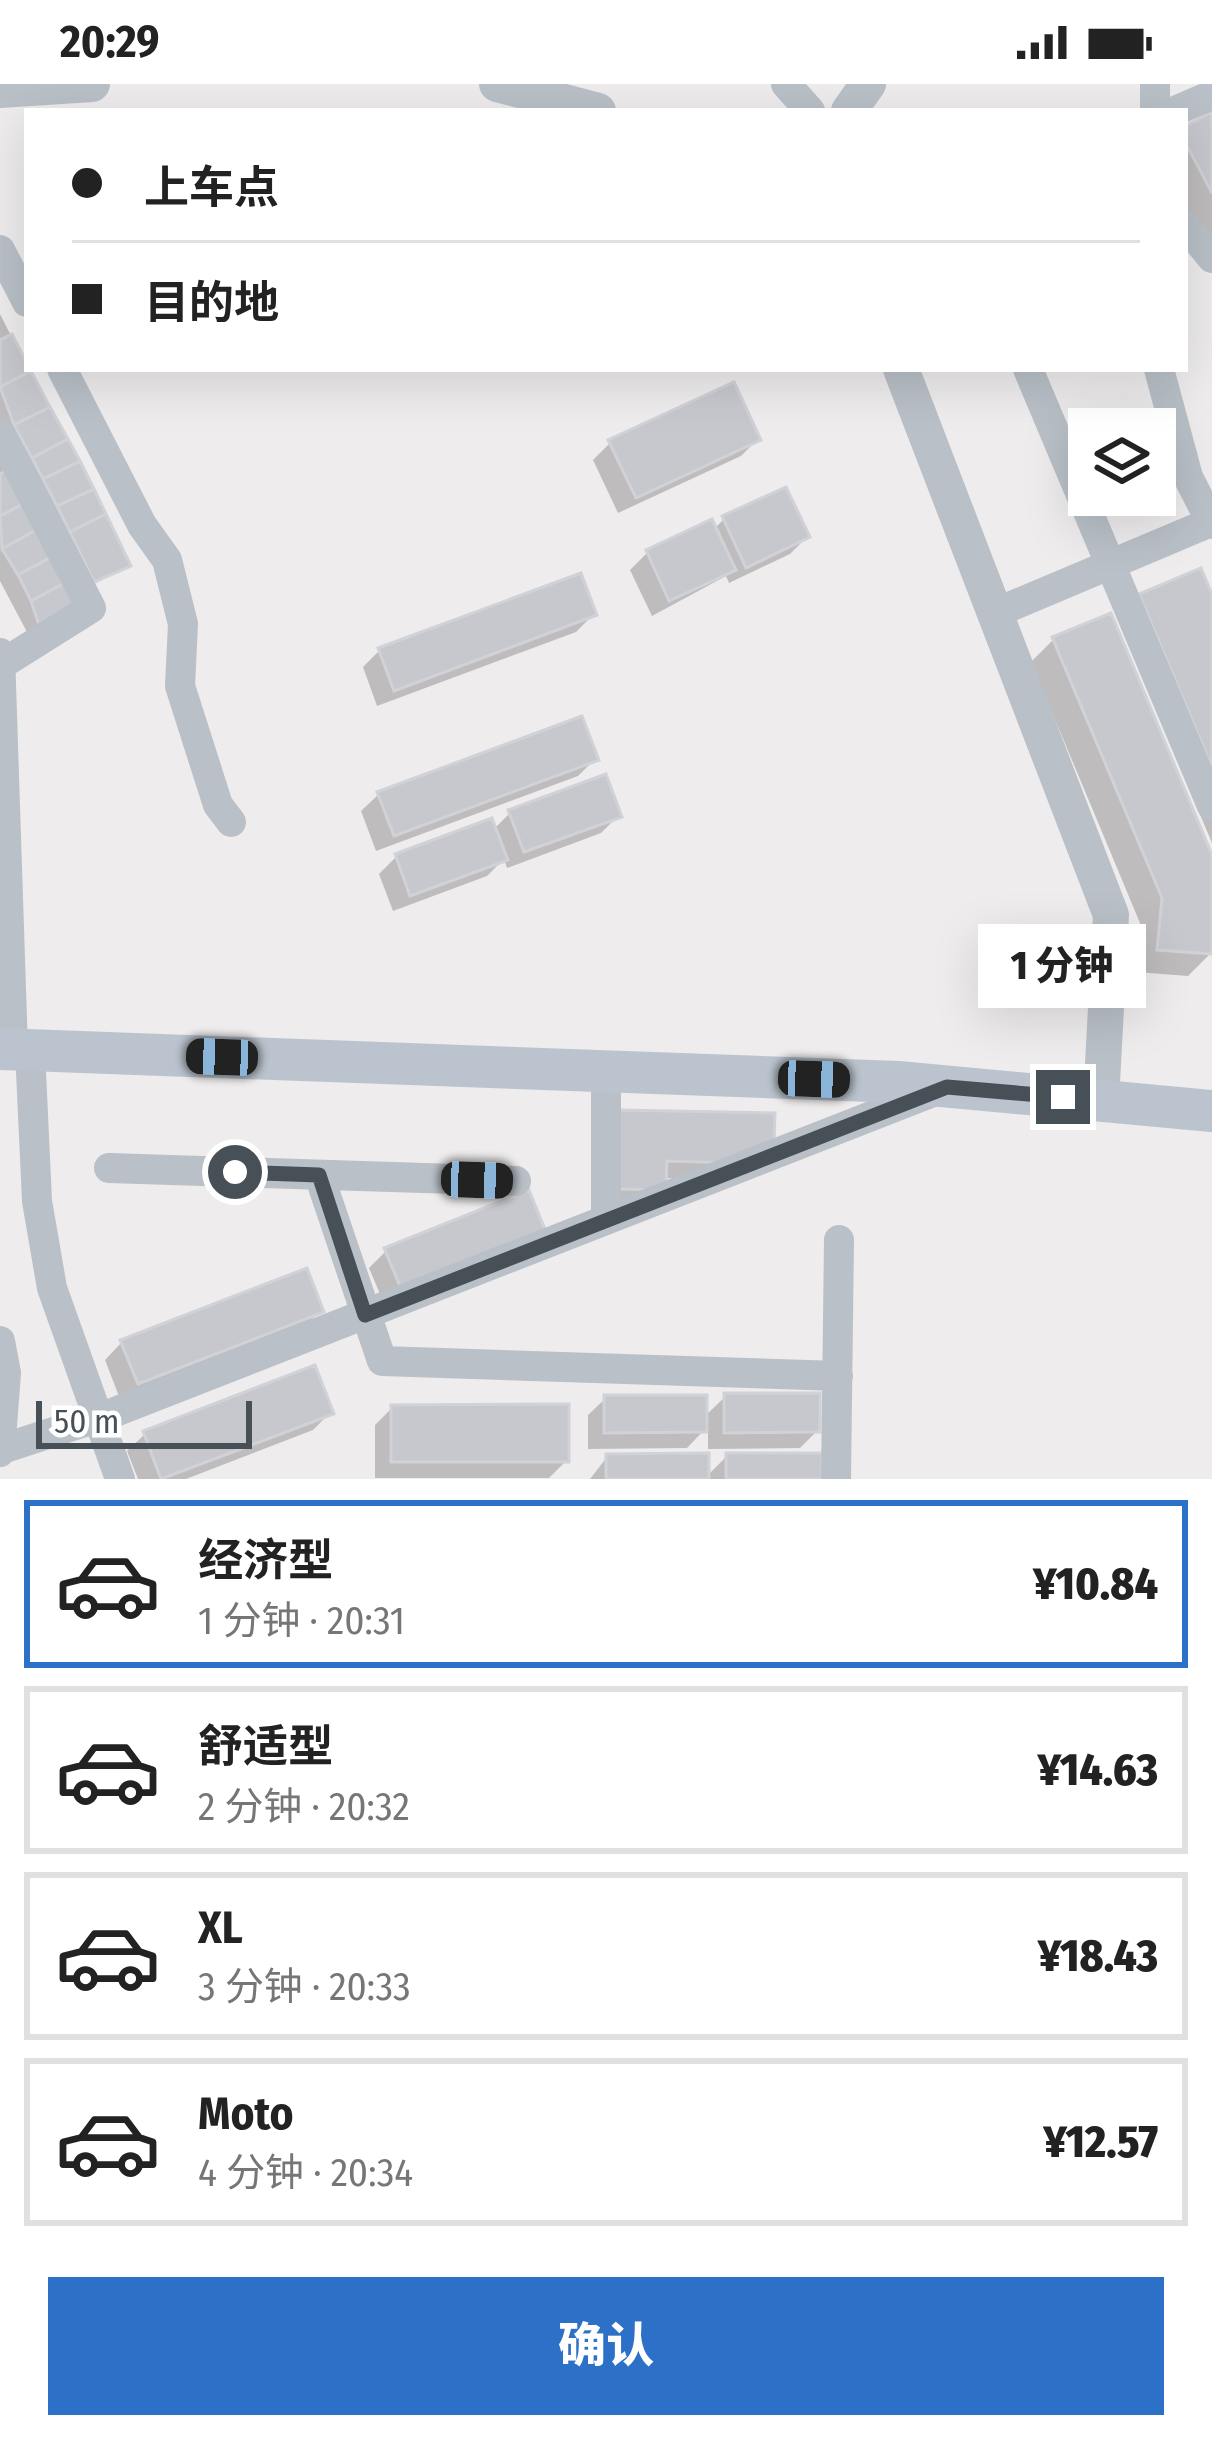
<!DOCTYPE html>
<html lang="zh">
<head>
<meta charset="utf-8">
<style>
	:root { --surface:#fff; --page:#f6f6f6; --text:#222; --muted:#767676; --line:#e0e0e0; --accent:#2d70c7 }
	body { margin:0; font-family:"Fira Sans Condensed","Noto Sans SC",sans-serif; background:var(--page); color:var(--text); height:100vh; display:flex; flex-direction:column; font-size:45px; white-space:nowrap }
	* { box-sizing:border-box; margin:0 }
	p { font-size:39px; color:var(--muted) }
	.icon { flex:none; width:66px; height:66px; fill:none; stroke:currentColor; stroke-width:2; stroke-linecap:round; stroke-linejoin:round }
	.map { position:relative; height:1395px; overflow:hidden }
	.drawer { display:flex; flex-direction:column; background:var(--surface); flex:1 }
	.drawer>* { flex:none }
	.guide { position:absolute; left:24px; top:24px; width:1164px; height:264px; border-radius:0px; box-shadow:0 12px 48px #0002; display:grid; align-content:center; height:264px; padding:0 48px; background:var(--surface) }
	.fabs { position:absolute; left:1068px; top:324px; display:grid; gap:24px }
	.fabs a { display:grid; place-items:center; width:108px; height:108px; border-radius:0px; background:var(--surface); box-shadow:0 12px 48px #0002; font-size:60px }
	.scale { position:absolute; left:36px; bottom:30px; width:216px; box-sizing:border-box; padding-left:12px; border:6px solid #474f57; border-top:0; font-size:33px; line-height:42px; white-space:nowrap; color:#474f57; -webkit-text-stroke:9px #fff; paint-order:stroke }
	.end { position:absolute; width:54px; height:54px; margin:-27px; border:15px solid #474f57; background:#fff; box-shadow:0 0 0 6px #fff }
	.from { border-radius:50% }
	.bubble { position:absolute; height:84px; border-radius:0px; background:var(--surface); box-shadow:0 12px 48px #0002; font-size:39px; font-weight:800; line-height:84px; text-align:center }
	.car { position:absolute; width:36px; height:72px; margin:-36px -18px; border-radius:15px; box-shadow:0 0 9px 3px #0007; background:linear-gradient(#222 24%,#8ab4d8 0 40%,#222 0 76%,#8ab4d8 0 86%,#222 0) }
	.guide b { display:flex; align-items:center; gap:42px; height:114px; font-size:45px }
	.guide b+b { border-top:3px solid var(--line) }
	.guide i { width:30px; height:30px; background:var(--text) }
	ul { padding:21px 0 0; list-style:none }
	li { display:flex; align-items:center; gap:36px; height:168px; margin:0 24px 18px; padding:0 24px; border:6px solid var(--line); border-radius:0px }
	li div { flex:1 }
	li b { display:block; font-size:45px }
	li em { font-style:normal; font-weight:800 }
	li.active { border-color:var(--accent) }
	li>.icon { width:108px; height:108px; stroke-width:1.5 }
	.action { display:flex; gap:24px; margin-top:auto; padding:24px 48px }
	.action a { flex:1; height:138px; border-radius:0px; background:var(--accent); color:#fff; font-size:48px; font-weight:800; line-height:138px; text-align:center }
	.status { display:flex; justify-content:space-between; align-items:center; height:84px; padding:0 60px; background:var(--surface); direction:ltr }
	.status svg { height:33px; fill:currentColor }
	.map>svg:first-child { display:block }
	.shadow { fill:#0003 }
	.building { fill:#c7c8ce; stroke:#d0d2d7; stroke-width:3 }
	.lines { fill:none; stroke-linecap:round; stroke-linejoin:round }
	.minor { stroke:#b9c0c7; stroke-width:30 }
	.tertiary { stroke:#b9c0c7; stroke-width:36 }
	.secondary { stroke:#bbc4ce; stroke-width:42 }
	.route { stroke:#474f57; stroke-width:15 }
</style>
</head>
<body>
<div class="status"><b>20:29</b><svg viewBox="0 0 49 12"><path d="M0 12V9h3v3zM5 12V6h3v6zM10 12V3h3v9zM15 12V0h3v12zM26 1h20v11H26zM47 4h2v5h-2z"/></svg></div>
<div class="map">
<svg width="1212" height="1395" viewBox="0 0 1212 1395">
	<rect width="100%" height="100%" fill="#eeecec"/>
	<path class="shadow" d="M 1212,31 L 1212,173 L 1185,122 L 1185,45 Z
		M 0,230 L 127,481 L 82,507 L 0,347 Z
		M 758,355 L 741,372 L 618,429 L 593,376 L 610,359 Z
		M 0,371 L 75,517 L 28,550 L 0,497 Z
		M 724,435 L 807,453 L 790,470 L 729,499 L 726,492 L 652,532 L 630,486 L 647,469 L 714,445 Z
		M 1212,518 L 1212,759 L 1118,535 Z
		M 593,531 L 576,548 L 377,622 L 363,583 L 380,566 Z
		M 1054,555 L 1212,778 L 1211,869 L 1188,892 L 1136,888 L 1140,839 L 1031,578 Z
		M 595,675 L 578,692 L 376,767 L 361,727 L 379,710 Z
		M 510,729 L 618,732 L 601,749 L 507,784 L 504,775 L 487,792 L 393,827 L 379,790 L 397,772 L 493,746 Z
		M 772,1032 L 712,1095 L 664,1094 L 663,1104 L 601,1121 L 602,1046 Z
		M 528,1109 L 385,1222 L 369,1184 L 386,1167 Z
		M 320,1227 L 303,1244 L 120,1315 L 105,1276 L 122,1258 Z
		M 726,1312 L 817,1347 L 800,1364 L 708,1365 L 708,1342 L 687,1364 L 588,1365 L 588,1331 L 606,1314 L 704,1333 Z
		M 392,1324 L 566,1377 L 549,1394 L 375,1394 L 375,1341 Z
		M 330,1329 L 313,1346 L 186,1395 L 138,1395 L 127,1367 L 145,1350 Z
		M 727,1372 L 819,1395 L 590,1395 L 607,1373 L 706,1393 Z"/>
	<path class="building" d="M 1212,28 L 1212,109 L 1185,58 L 1185,42 Z
		M 12,250 L 31,287 L 0,303 L 0,256 Z
		M 31,287 L 50,323 L 14,341 L 0,303 Z
		M 734,298 L 761,356 L 636,414 L 608,356 Z
		M 50,323 L 68,355 L 32,374 L 14,341 Z
		M 68,355 L 80,377 L 43,395 L 32,374 Z
		M 80,377 L 94,405 L 57,422 L 43,395 Z
		M 10,385 L 27,418 L 0,432 L 0,390 Z
		M 786,403 L 810,453 L 746,484 L 722,432 Z
		M 94,405 L 106,430 L 70,448 L 57,422 Z
		M 27,418 L 41,443 L 2,465 L 0,432 Z
		M 106,430 L 131,482 L 94,498 L 70,448 Z
		M 712,435 L 736,486 L 669,517 L 646,466 Z
		M 41,443 L 55,471 L 18,491 L 2,465 Z
		M 55,471 L 68,497 L 31,517 L 18,491 Z
		M 1201,484 L 1212,510 L 1212,684 L 1139,510 Z
		M 581,489 L 597,531 L 394,607 L 378,564 Z
		M 68,497 L 79,518 L 39,541 L 31,517 Z
		M 1111,529 L 1212,771 L 1212,870 L 1157,866 L 1162,814 L 1052,553 Z
		M 582,632 L 599,676 L 394,752 L 377,708 Z
		M 606,690 L 622,733 L 524,768 L 508,726 Z
		M 492,734 L 508,776 L 410,812 L 395,770 Z
		M 618,1026 L 775,1029 L 774,1059 L 731,1079 L 667,1077 L 666,1106 L 617,1105 Z
		M 529,1106 L 546,1148 L 402,1207 L 384,1164 Z
		M 307,1184 L 324,1228 L 138,1300 L 120,1256 Z
		M 315,1281 L 334,1330 L 161,1395 L 143,1347 Z
		M 724,1309 L 820,1309 L 820,1348 L 724,1349 Z
		M 604,1311 L 707,1311 L 707,1348 L 604,1349 Z
		M 569,1320 L 569,1378 L 391,1378 L 391,1321 Z
		M 709,1369 L 709,1395 L 606,1395 L 606,1370 Z
		M 726,1369 L 822,1369 L 822,1395 L 726,1395 Z"/>
	<g class="lines">
		<path class="minor" d="M 786,0 L 810,27
			M 1155,0 L 1155,27
			M 1175,27 L 1212,11
			M 1185,141 L 1212,174
			M 0,166 L 27,218
			M 62,285 L 142,441 L 167,476 L 183,540 L 180,602 L 218,721 L 231,738
			M 1028,285 L 1212,722
			M 1159,285 L 1188,393 L 1212,440
			M 0,349 L 91,524 L 2,580
			M 995,529 L 1211,438
			M 0,569 L 13,966
			M 30,966 L 37,1117 L 52,1204 L 120,1395
			M 606,987 L 606,1136
			M 109,1084 L 516,1097
			M 319,1091 L 382,1277 L 838,1292
			M 0,1257 L 6,1289 L 0,1368
			M 2,1365 L 115,1328 L 938,1006
			M 836,1395 L 839,1156"/>
		<path class="tertiary" d="M 497,0 L 598,27
			M 0,6 L 92,0
			M 849,27 L 868,0
			M 901,285 L 1111,831 L 1101,1017"/>
		<path class="secondary" d="M 0,965 L 898,998 L 1212,1027"/>
	</g>
	<g class="lines">
		<path class="route" d="M 235,1088 L 319,1091 L 365,1231 L 947,1003 L 1063,1013"/>
	</g>
</svg>
<div class="fabs">
<a><svg class="icon" aria-label="layers" viewBox="0 0 24 24"><path d="M12 4l9 5-9 5-9-5zM3 14l9 5 9-5"/></svg></a>
</div>
<div class="scale">50 m</div>
<i class="end from" style="left:235px;top:1088px"></i>
<i class="end" style="left:1063px;top:1013px"></i>
<div class="bubble" style="left:978px;top:840px;width:168px">1 分钟</div>
<i class="car" style="left:222px;top:973px;rotate:272deg"></i>
<i class="car" style="left:814px;top:995px;rotate:92deg"></i>
<i class="car" style="left:477px;top:1096px;rotate:92deg"></i>
<div class="guide">
<b><i class="from"></i>上车点</b>
<b><i></i>目的地</b>
</div>
</div>
<section class="drawer">
<ul>
<li class="active"><svg class="icon" aria-label="car" viewBox="0 0 24 24"><path d="M5 17H2v-5l4-1 3-4h7l3 4 3 1v5h-3M9 17h6M6 11h13"/><circle cx="7" cy="17" r="2"/><circle cx="17" cy="17" r="2"/></svg><div><b>经济型</b><p>1 分钟 · 20:31</p></div><em>¥10.84</em></li>
<li><svg class="icon" aria-label="car" viewBox="0 0 24 24"><path d="M5 17H2v-5l4-1 3-4h7l3 4 3 1v5h-3M9 17h6M6 11h13"/><circle cx="7" cy="17" r="2"/><circle cx="17" cy="17" r="2"/></svg><div><b>舒适型</b><p>2 分钟 · 20:32</p></div><em>¥14.63</em></li>
<li><svg class="icon" aria-label="car" viewBox="0 0 24 24"><path d="M5 17H2v-5l4-1 3-4h7l3 4 3 1v5h-3M9 17h6M6 11h13"/><circle cx="7" cy="17" r="2"/><circle cx="17" cy="17" r="2"/></svg><div><b>XL</b><p>3 分钟 · 20:33</p></div><em>¥18.43</em></li>
<li><svg class="icon" aria-label="car" viewBox="0 0 24 24"><path d="M5 17H2v-5l4-1 3-4h7l3 4 3 1v5h-3M9 17h6M6 11h13"/><circle cx="7" cy="17" r="2"/><circle cx="17" cy="17" r="2"/></svg><div><b>Moto</b><p>4 分钟 · 20:34</p></div><em>¥12.57</em></li>
</ul>
<div class="action"><a>确认</a></div>
</section>
</body>
</html>
